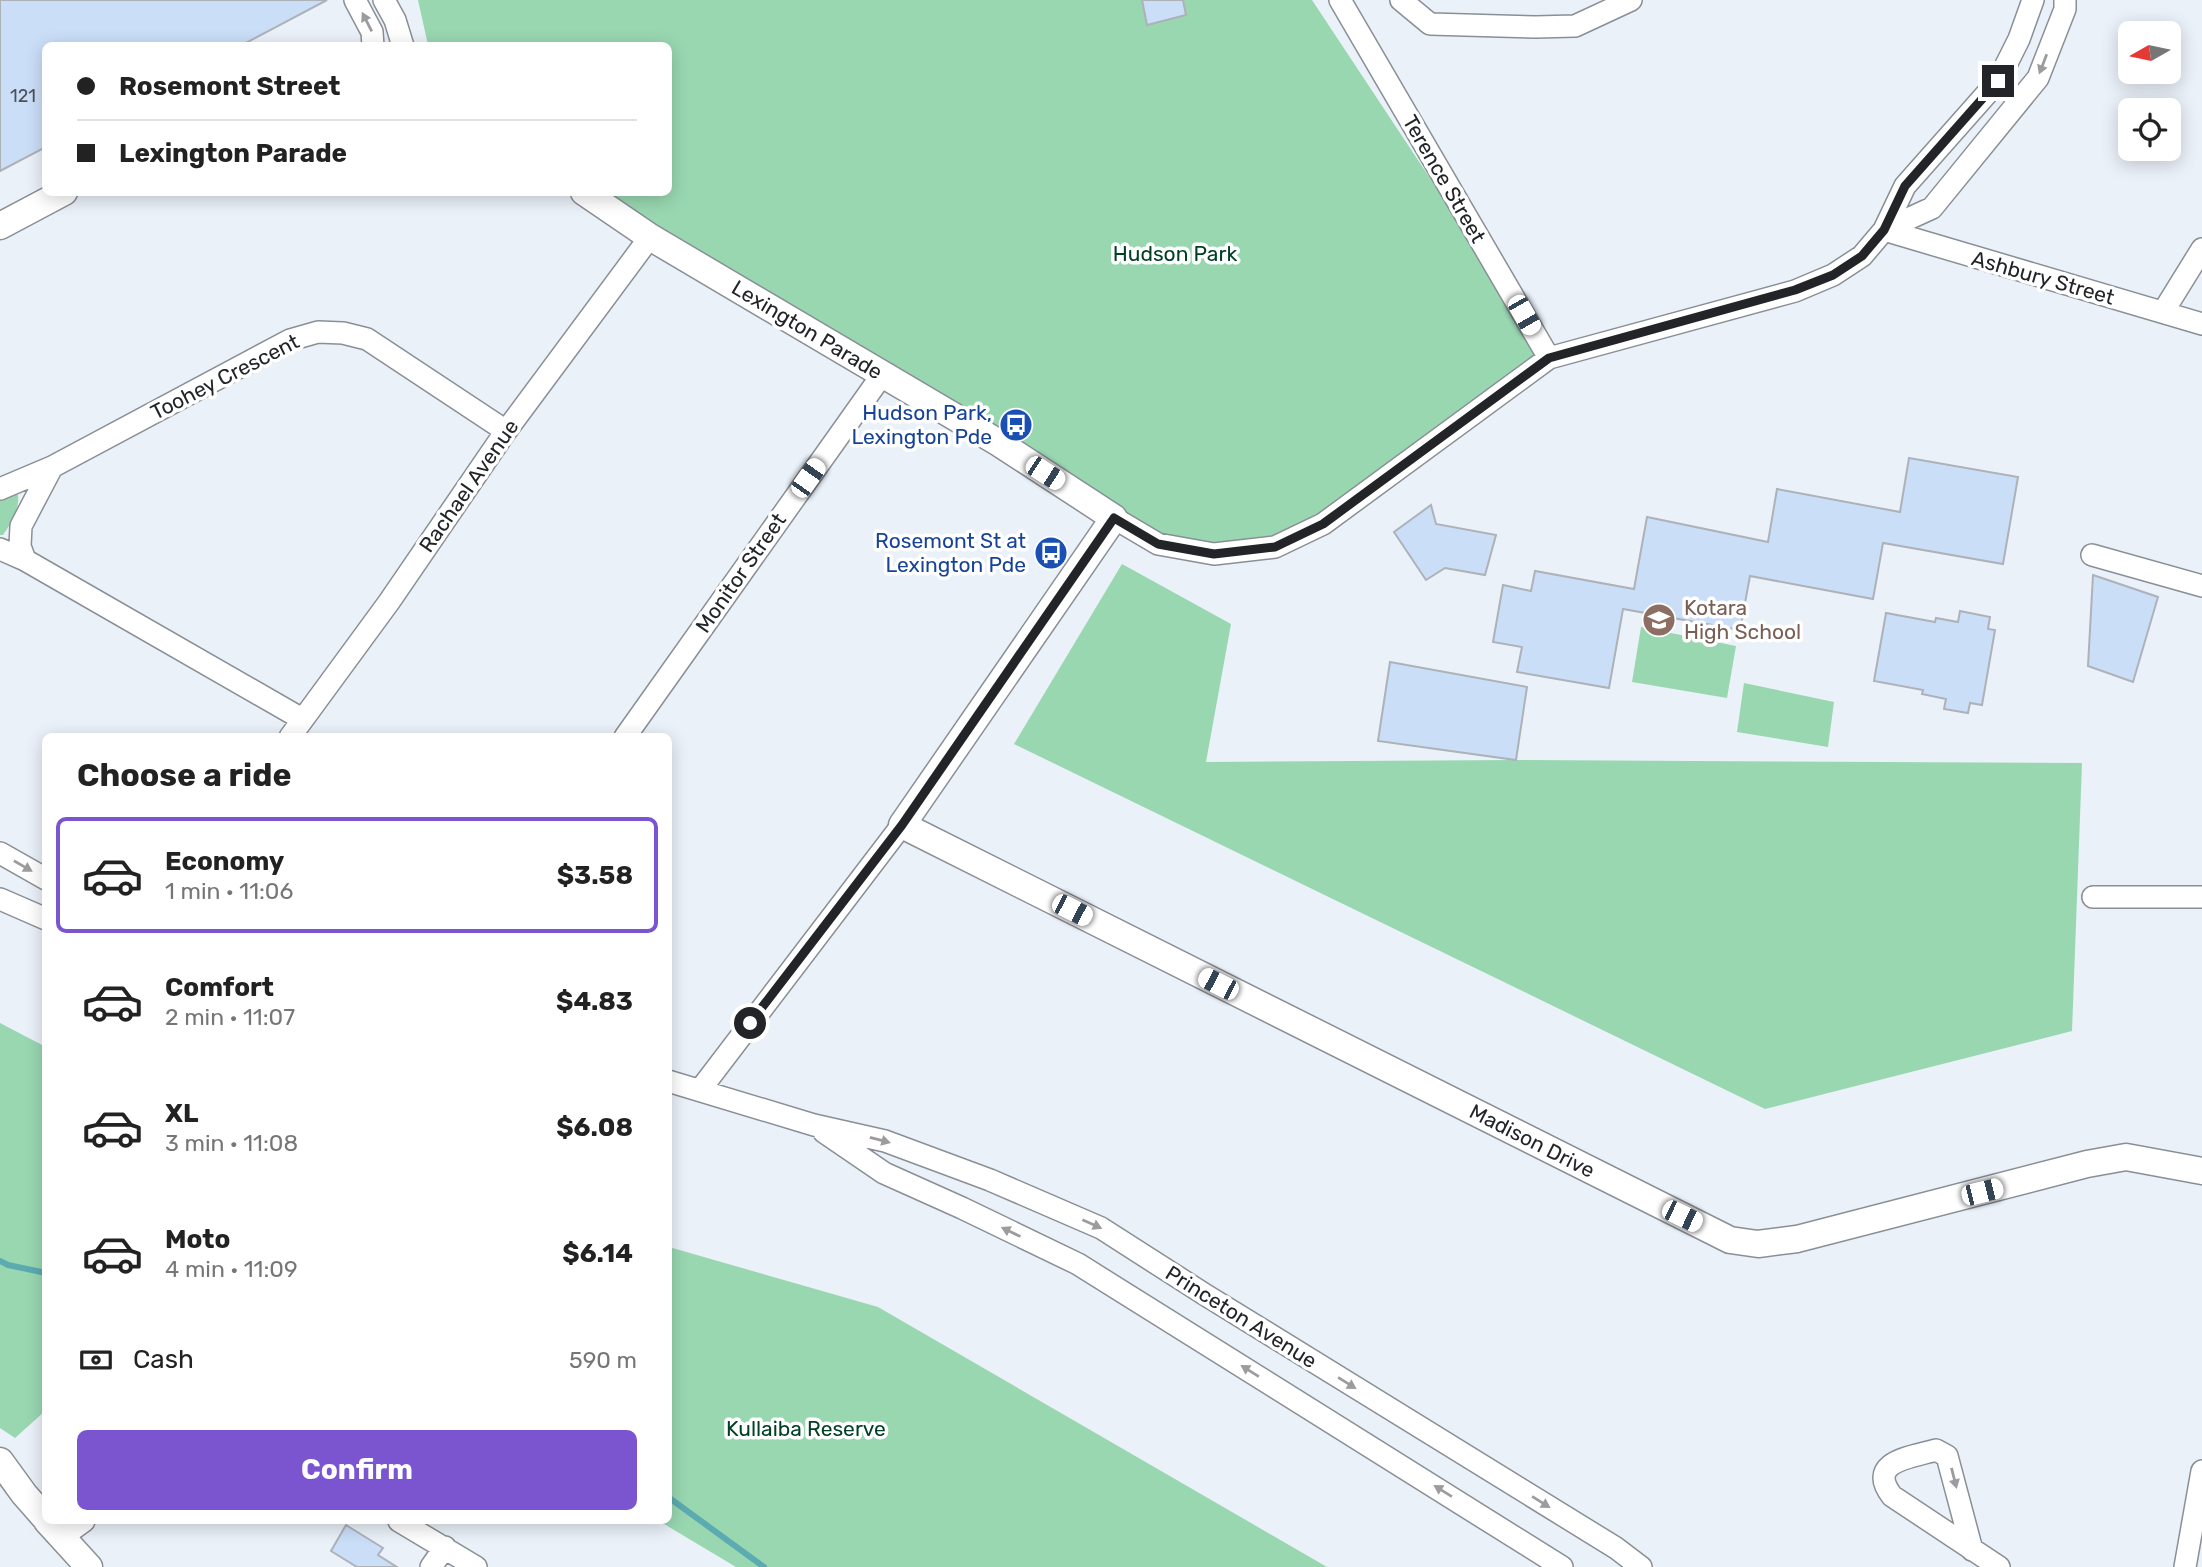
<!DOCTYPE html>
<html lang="en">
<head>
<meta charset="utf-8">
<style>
	:root { --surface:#fff; --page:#f6f6f6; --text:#222; --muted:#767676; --line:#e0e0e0; --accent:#7a55cf }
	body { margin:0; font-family:Rubik,sans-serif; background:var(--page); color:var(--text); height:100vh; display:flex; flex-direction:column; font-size:26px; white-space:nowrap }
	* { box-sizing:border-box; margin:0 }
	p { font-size:23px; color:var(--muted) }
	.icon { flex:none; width:38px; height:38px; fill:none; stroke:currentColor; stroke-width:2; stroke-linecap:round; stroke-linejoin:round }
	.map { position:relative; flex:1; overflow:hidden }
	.panel { position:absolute; left:42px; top:733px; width:630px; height:791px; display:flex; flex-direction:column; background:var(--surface); border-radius:10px; box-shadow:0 4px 18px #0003 }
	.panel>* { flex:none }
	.top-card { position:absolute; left:42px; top:42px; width:630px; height:154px; border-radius:10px; box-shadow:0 4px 18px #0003; display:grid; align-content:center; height:154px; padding:0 35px; background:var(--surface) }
	.needle { width:46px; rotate:261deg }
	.tools { position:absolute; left:2118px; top:21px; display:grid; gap:14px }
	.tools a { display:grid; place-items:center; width:63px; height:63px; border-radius:10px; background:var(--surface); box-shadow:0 4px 18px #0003; font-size:35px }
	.end { position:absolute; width:32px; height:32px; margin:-16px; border:9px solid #222427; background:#fff; box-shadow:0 0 0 4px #fff }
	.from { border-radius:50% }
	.car { position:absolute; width:21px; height:42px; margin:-21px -10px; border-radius:9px; box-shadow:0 0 5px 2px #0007; background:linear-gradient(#fff 24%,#345 0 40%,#fff 0 76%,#345 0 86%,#fff 0) }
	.top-card b { display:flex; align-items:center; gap:24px; height:66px; font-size:26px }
	.top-card b+b { border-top:2px solid var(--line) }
	.top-card i { width:18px; height:18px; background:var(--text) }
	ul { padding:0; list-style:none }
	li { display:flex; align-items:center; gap:21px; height:116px; margin:0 14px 10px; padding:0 21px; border:4px solid transparent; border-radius:10px }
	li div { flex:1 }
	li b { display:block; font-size:26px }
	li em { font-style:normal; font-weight:700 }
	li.on { border-color:var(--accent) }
	li>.icon { width:63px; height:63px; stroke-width:1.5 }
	h2 { padding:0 35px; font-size:32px; line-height:84px }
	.pay { display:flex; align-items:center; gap:18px; height:77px; padding:0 35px; font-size:26px }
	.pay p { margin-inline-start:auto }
	.primary-button { display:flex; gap:14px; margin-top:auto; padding:14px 35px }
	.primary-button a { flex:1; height:80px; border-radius:10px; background:var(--accent); color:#fff; font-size:28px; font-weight:700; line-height:80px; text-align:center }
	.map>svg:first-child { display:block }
	.green { fill:#99d7b1 }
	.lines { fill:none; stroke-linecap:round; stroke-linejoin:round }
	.stream { stroke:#5cabb1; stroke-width:6 }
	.building { fill:#cbdef8; stroke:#adb2b9; stroke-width:2 }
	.minor-casing { stroke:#8a8f96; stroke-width:24 }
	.major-casing { stroke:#8a8f96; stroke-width:29 }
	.minor { stroke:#fff; stroke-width:21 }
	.major { stroke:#fff; stroke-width:26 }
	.oneway { fill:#9c9c9e }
	.route { stroke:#222427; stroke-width:9 }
	.labels { text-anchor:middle; stroke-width:7; stroke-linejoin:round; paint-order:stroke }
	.number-label { font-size:18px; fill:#4c525b }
	.street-label { font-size:21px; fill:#222427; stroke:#fff }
	.park-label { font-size:21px; fill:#004124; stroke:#fff }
	.transit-label { font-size:21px; fill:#164399; stroke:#fff; text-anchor:end }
	.education-label { font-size:21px; fill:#785e54; stroke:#fff; text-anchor:start }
</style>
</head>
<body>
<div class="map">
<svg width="2202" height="1567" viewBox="0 0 2202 1567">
	<rect width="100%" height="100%" fill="#ebf1f9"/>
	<path class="green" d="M 418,0 L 1312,0 L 1549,358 L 1275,547 L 1158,544 L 589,193 L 668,192 L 668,46 L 428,45 Z
		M 14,494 L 18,495 C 20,508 11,524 3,535 L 0,535 L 0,498 Z
		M 1122,564 L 1231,624 L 1206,762 L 1516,760 L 2082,763 L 2072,1031 L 1765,1109 L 1014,744 Z
		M 1641,627 L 1736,646 L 1727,698 L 1632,682 Z
		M 1744,683 L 1834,702 L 1828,747 L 1737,732 Z
		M 0,1023 L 46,1047 L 45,1411 L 15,1438 L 0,1428 Z
		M 669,1247 L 878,1307 L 1327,1567 L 736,1567 L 659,1521 L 668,1521 Z"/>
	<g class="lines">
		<path class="stream" d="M 0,1261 L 8,1265 L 46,1273
			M 668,1497 L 764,1567"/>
	</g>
	<path class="building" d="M 0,0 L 327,0 L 240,46 L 46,46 L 46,147 L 0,171 Z
		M 1142,0 L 1183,0 L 1186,15 L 1147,25 Z
		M 1909,458 L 2018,477 L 2003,564 L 1883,543 L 1873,599 L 1750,576 L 1740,630 L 1623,609 L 1609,688 L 1517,672 L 1522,647 L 1493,642 L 1503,585 L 1531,591 L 1535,571 L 1634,589 L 1647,517 L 1768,542 L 1777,489 L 1900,512 Z
		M 1431,505 L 1436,524 L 1496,535 L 1485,575 L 1445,568 L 1426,580 L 1394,532 Z
		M 2093,575 L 2158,597 L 2133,682 L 2088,666 Z
		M 1960,611 L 1990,617 L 1988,629 L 1995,630 L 1982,705 L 1970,703 L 1968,713 L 1944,709 L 1946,699 L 1922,694 L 1923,690 L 1874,681 L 1886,613 L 1935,622 L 1936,618 L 1958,622 Z
		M 1390,662 L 1527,687 L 1516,760 L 1378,741 Z
		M 346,1525 L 383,1548 L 378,1555 L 397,1567 L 357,1567 L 331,1551 Z"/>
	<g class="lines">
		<defs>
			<path id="minor" d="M 355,0 L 372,32 L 373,46
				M 384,0 L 395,20 L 403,46
				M 1340,0 L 1549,358
				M 1401,0 L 1430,24 L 1536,27 L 1575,26 L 1631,0
				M 1884,230 L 2202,324
				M 1884,230 L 1932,208 L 2038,78 L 2065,9 L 2065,0
				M 2163,312 L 2202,249
				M 0,489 L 52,467
				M 1114,518 L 1158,544 L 1214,554 L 1275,547 L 1323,524 L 1549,358 L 1795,291 L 1833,275 L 1862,256 L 1884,230 L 1905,186 L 1998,81 L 2019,39 L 2033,0
				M 0,549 L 25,560
				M 2092,555 L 2202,586
				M 302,719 L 25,560 L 20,546 L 21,526 L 52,467 L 290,340 L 318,332 L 343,333 L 367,339 L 506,431
				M 290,737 L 389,602 L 506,431 L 650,237
				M 625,737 L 882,375
				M 0,853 L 46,879
				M 2093,897 L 2202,897
				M 0,899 L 46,919
				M 668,1081 L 814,1125 L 885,1141 L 990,1180 L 1101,1228 L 1204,1294 L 1616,1548 L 1641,1567
				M 700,1090 L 902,825
				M 824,1132 L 884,1173 L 962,1208 L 1078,1264 L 1562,1567
				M 399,1521 L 476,1567
				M 62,1537 L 84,1521
				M 1972,1550 L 1947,1456 L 1936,1450 C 1913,1457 1865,1461 1892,1496 L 1999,1567
				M 431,1567 L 445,1547
				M 2185,1567 L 2202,1471"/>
			<path id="major" d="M 584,192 L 650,237 L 999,443 L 1114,518 L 902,825 L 1730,1240 L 1758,1244 L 1797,1239 L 2087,1164 L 2126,1157 L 2202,1171
				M 0,226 L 64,192
				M 0,1461 L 24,1494 L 46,1519
				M 47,1521 L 89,1567"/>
		</defs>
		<use href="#minor" class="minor-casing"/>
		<use href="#major" class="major-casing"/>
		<use href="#minor" class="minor"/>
		<use href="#major" class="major"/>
	</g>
	<defs><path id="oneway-solid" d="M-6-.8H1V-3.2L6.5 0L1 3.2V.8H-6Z" transform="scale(1.75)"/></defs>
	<g class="oneway">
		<use href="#oneway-solid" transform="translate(367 22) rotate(-117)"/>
		<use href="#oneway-solid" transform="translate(2043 64) rotate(111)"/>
		<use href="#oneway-solid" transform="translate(23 866) rotate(30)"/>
		<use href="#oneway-solid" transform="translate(880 1140) rotate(15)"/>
		<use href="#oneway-solid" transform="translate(1092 1224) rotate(24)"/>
		<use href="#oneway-solid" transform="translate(1011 1232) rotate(-154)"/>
		<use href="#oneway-solid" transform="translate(1250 1371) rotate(-148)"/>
		<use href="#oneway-solid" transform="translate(1347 1383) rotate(32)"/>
		<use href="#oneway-solid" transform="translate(1954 1478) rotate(76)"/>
		<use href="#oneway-solid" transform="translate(1443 1491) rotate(-148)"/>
		<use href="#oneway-solid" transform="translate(1541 1502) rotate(32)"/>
	</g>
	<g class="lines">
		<path class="route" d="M 750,1023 L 902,825 L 1114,518 L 1158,544 L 1214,554 L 1275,547 L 1323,524 L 1549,358 L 1795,290 L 1833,275 L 1862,256 L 1884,230 L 1905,186 L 1998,81"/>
	</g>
	<defs>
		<symbol id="bus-disc" viewBox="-11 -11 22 22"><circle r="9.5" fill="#1a4fb4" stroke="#fff"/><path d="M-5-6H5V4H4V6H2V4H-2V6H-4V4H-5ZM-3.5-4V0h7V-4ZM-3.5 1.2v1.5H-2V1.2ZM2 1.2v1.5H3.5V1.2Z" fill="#fff"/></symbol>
		<symbol id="school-disc" viewBox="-11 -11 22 22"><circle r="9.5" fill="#8d6e63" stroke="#fff"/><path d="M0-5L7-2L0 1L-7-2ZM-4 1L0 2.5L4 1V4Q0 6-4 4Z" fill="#fff"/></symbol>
	</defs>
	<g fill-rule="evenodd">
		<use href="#bus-disc" x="997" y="406" width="38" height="38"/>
		<use href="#bus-disc" x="1032" y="534" width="38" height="38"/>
		<use href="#school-disc" x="1640" y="601" width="38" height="38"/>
	</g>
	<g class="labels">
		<g class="number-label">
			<text x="23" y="102">121</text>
		</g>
		<g class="street-label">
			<text transform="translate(1444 179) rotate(60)" y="7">Terence Street</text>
			<text transform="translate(2043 278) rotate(16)" y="7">Ashbury Street</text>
			<text transform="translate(807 330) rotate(31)" y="7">Lexington Parade</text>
			<text transform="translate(225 377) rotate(-27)" y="7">Toohey Crescent</text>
			<text transform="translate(469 486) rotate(-55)" y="7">Rachael Avenue</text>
			<text transform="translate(741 573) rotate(-55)" y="7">Monitor Street</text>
			<text transform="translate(1532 1141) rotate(27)" y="7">Madison Drive</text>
			<text transform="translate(1241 1317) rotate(32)" y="7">Princeton Avenue</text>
		</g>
		<g class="park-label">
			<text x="1175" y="261">Hudson Park</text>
			<text x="806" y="1436">Kullaiba Reserve</text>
		</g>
		<g class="transit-label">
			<text x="992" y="420">Hudson Park,<tspan x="992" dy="24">Lexington Pde</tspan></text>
			<text x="1026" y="548">Rosemont St at<tspan x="1026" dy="24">Lexington Pde</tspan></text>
		</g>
		<g class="education-label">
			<text x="1684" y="615">Kotara<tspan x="1684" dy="24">High School</tspan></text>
		</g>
	</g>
</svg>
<div class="tools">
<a><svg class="needle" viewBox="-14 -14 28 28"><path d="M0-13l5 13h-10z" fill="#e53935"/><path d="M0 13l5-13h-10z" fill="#767676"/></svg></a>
<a><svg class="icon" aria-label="locate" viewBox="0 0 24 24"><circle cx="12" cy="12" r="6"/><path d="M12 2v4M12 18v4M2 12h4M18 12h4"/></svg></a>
</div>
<i class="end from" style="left:750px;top:1023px"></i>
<i class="end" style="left:1998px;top:81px"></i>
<i class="car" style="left:1524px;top:315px;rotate:150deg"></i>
<i class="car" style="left:1045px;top:473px;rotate:123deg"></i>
<i class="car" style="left:808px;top:478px;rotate:35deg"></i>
<i class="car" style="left:1072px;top:910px;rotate:117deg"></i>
<i class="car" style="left:1218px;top:984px;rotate:297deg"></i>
<i class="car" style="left:1982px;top:1192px;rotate:76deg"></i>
<i class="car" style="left:1682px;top:1216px;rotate:116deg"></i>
<div class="top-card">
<b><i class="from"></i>Rosemont Street</b>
<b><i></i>Lexington Parade</b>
</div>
<section class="panel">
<h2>Choose a ride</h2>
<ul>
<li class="on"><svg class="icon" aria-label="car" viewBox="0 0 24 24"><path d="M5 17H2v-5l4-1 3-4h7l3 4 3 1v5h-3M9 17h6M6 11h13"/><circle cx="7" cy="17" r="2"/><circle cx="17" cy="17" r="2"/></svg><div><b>Economy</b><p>1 min · 11:06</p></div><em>$3.58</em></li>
<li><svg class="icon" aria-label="car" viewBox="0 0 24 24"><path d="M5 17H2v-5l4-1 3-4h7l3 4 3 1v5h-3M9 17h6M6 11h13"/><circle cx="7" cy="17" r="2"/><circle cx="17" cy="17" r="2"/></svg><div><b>Comfort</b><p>2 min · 11:07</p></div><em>$4.83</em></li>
<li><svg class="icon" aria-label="car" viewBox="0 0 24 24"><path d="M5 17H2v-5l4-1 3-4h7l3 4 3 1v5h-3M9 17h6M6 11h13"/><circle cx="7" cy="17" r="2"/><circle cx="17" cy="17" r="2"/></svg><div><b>XL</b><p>3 min · 11:08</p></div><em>$6.08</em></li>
<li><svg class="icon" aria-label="car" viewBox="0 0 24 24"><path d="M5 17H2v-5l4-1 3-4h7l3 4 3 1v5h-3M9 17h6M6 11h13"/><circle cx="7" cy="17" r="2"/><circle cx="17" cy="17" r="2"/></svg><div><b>Moto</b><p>4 min · 11:09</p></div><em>$6.14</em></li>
</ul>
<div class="pay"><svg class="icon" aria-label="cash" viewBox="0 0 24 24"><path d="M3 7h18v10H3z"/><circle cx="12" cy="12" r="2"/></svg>Cash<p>590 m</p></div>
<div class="primary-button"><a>Confirm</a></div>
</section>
</div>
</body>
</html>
